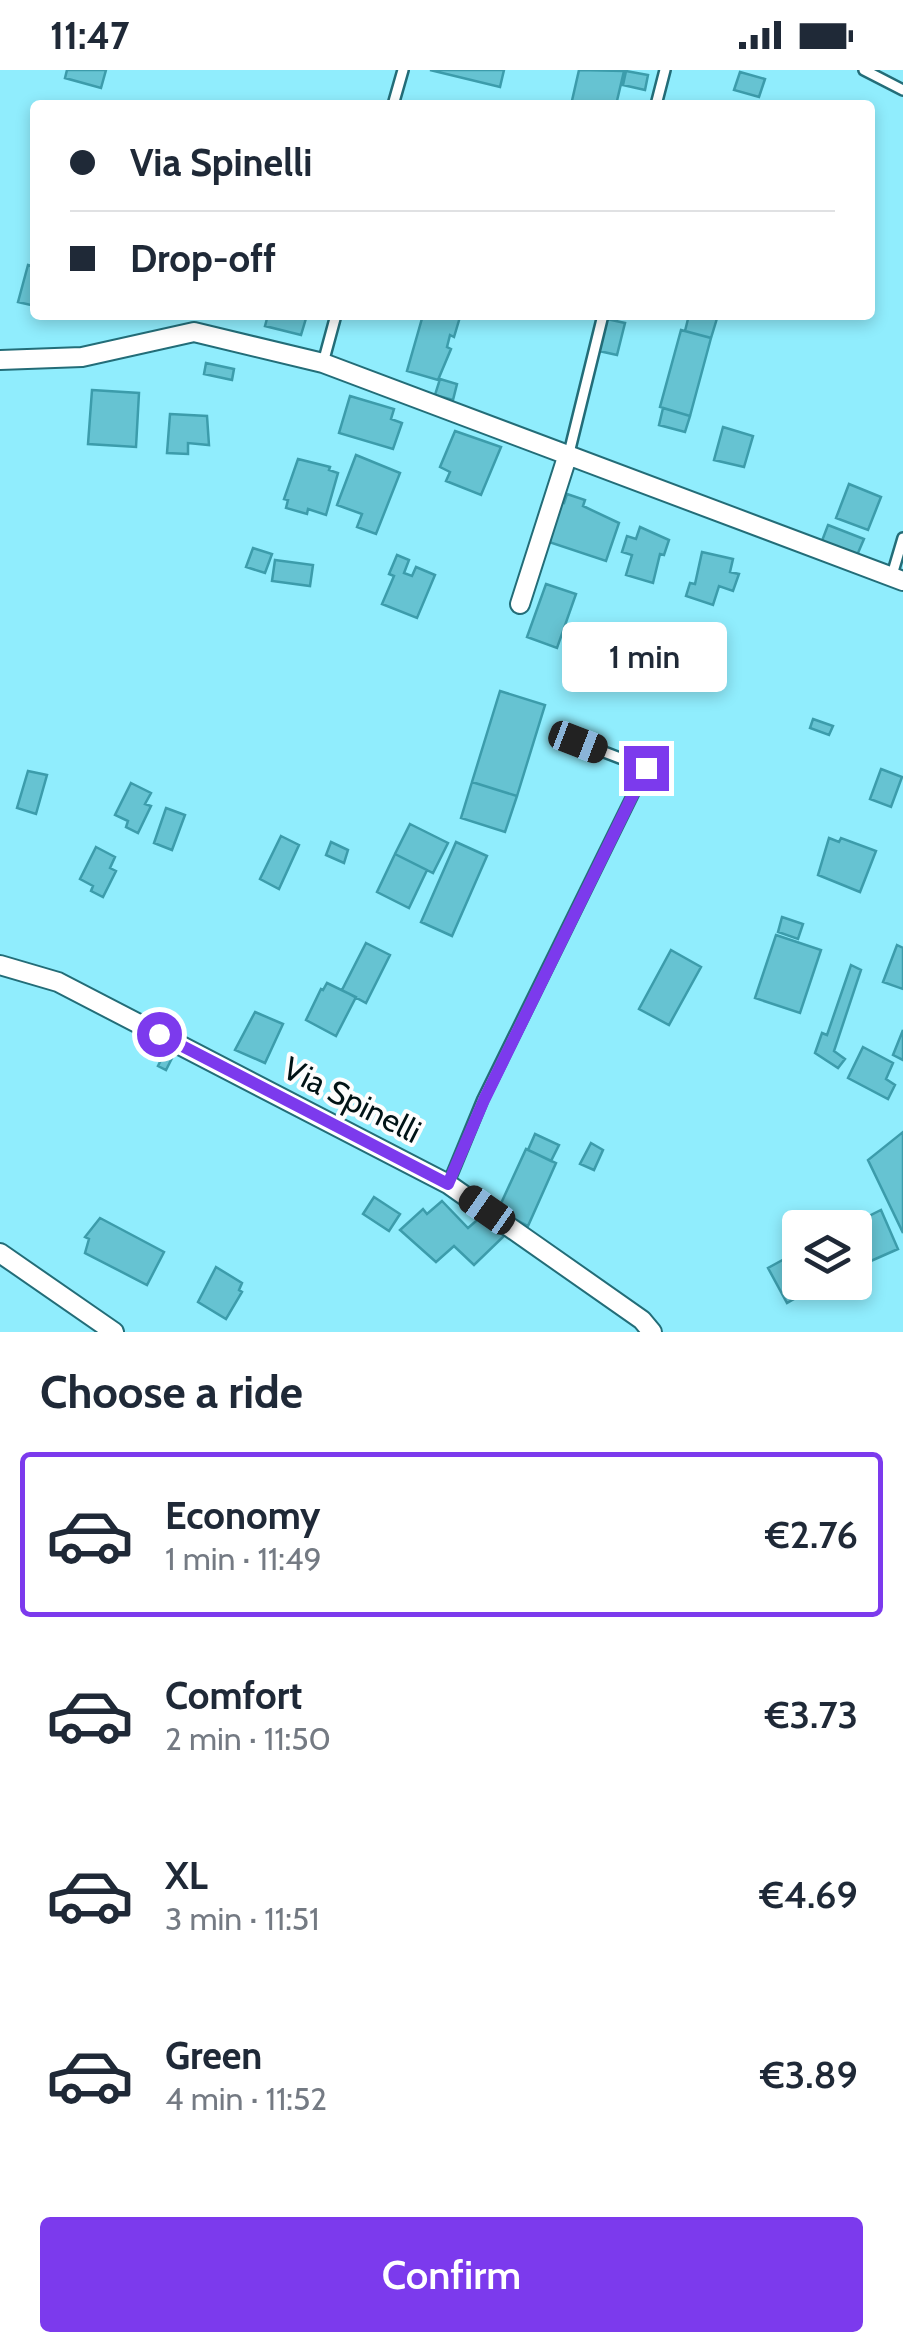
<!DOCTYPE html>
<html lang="en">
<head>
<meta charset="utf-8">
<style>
	:root { --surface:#fff; --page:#f2f2f3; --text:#1f2937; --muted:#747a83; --line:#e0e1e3; --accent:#7c3aed }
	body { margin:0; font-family:Cabin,sans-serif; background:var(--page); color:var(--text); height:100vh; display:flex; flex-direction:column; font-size:38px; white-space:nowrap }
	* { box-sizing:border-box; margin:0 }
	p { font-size:32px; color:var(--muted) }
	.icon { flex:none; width:55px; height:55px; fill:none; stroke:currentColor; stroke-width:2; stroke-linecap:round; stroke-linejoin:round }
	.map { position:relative; height:1262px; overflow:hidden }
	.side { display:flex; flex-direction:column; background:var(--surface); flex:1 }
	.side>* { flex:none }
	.top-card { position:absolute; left:30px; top:30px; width:845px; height:220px; border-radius:10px; box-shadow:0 5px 15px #0003; display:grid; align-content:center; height:220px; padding:0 40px; background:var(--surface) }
	.fabs { position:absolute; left:782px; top:1140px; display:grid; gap:20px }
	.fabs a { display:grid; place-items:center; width:90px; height:90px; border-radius:10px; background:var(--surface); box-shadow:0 5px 15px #0003; font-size:50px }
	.end { position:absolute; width:45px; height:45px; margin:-22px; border:12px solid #7c3aed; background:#fff; box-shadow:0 0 0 5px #fff }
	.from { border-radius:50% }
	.bubble { position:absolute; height:70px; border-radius:10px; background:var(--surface); box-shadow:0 5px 15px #0003; font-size:32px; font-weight:600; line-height:70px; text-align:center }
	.car { position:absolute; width:30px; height:60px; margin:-30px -15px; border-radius:12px; box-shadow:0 0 8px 2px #0007; background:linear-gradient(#222 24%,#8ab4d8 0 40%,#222 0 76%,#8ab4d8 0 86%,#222 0) }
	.top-card b { display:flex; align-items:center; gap:35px; height:95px; font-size:38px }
	.top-card b+b { border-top:2px solid var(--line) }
	.top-card i { width:25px; height:25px; background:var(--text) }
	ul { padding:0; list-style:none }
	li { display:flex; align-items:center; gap:30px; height:165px; margin:0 20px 15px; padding:0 20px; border:5px solid transparent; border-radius:10px }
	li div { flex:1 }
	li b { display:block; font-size:38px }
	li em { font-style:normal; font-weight:600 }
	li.on { border-color:var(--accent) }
	li>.icon { width:90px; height:90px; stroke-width:1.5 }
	h2 { padding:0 40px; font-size:45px; line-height:120px }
	.button { display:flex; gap:20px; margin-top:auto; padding:20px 40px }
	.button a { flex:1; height:115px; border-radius:10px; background:var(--accent); color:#fff; font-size:40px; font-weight:600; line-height:115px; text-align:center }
	.status { display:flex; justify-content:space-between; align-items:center; height:70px; padding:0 50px; background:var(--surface); direction:ltr }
	.status svg { height:28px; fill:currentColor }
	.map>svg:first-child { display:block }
	.building { fill:#66c3d2; stroke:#3c9cab; stroke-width:2.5 }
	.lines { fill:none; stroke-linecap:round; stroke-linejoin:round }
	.lane-casing { stroke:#236d78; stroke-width:14 }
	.street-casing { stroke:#236d78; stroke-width:22 }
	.lane { stroke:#fff; stroke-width:9 }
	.street { stroke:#fff; stroke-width:18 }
	.route { stroke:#7c3aed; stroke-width:12 }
	.labels { text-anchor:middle; stroke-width:8; stroke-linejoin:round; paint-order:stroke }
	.street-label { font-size:32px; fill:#011316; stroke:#fdfdfd }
</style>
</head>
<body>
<div class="status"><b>11:47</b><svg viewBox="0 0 49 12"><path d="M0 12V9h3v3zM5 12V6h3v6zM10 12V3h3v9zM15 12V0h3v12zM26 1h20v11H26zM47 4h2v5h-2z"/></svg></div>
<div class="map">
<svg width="903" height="1262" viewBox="0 0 903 1262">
	<rect width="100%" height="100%" fill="#90edfd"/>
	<path class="building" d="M 67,0 L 106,0 L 101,18 L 65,8 Z
		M 430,0 L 504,0 L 500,17 Z
		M 579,0 L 624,1 L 616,35 L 571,35 Z
		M 626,1 L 648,5 L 645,20 L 623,15 Z
		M 740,2 L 765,9 L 759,27 L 734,20 Z
		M 28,195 L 35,197 L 35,236 L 18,232 Z
		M 268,245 L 307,245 L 301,265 L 265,256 Z
		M 423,245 L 460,247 L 454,267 L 450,265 L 447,277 L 451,279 L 438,310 L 407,301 Z
		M 689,245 L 718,245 L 711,268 L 685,261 Z
		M 607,249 L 625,253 L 617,285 L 599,281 Z
		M 681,260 L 711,268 L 690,346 L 660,337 Z
		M 206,293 L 234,299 L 232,310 L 204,304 Z
		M 440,309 L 457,314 L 453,330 L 435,325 Z
		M 92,320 L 139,323 L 136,377 L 88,374 Z
		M 350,326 L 394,339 L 391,349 L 402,353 L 393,379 L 339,363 Z
		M 663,338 L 690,346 L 685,362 L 659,355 Z
		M 170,344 L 207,346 L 209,375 L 188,373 L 188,384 L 167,383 Z
		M 723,357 L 753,366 L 744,397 L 714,390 Z
		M 455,361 L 501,377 L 481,425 L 446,411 L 450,402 L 440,397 Z
		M 356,385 L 400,403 L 376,464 L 357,457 L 362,444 L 337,435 Z
		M 298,389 L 330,397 L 329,400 L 338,403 L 326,445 L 308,439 L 307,444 L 286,438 L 288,430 L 284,429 Z
		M 849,414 L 881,427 L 868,460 L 836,448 Z
		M 567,424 L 585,430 L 583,436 L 619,453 L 606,491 L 546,471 L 559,432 L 564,433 Z
		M 828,455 L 864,469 L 855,490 L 820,476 Z
		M 640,457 L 669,470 L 664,485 L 660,484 L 653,513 L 626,505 L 632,485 L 622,482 L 627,466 L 636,469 Z
		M 253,478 L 272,484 L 265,503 L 246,497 Z
		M 702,482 L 733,489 L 730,502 L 739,504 L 733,521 L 719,516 L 713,535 L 686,526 L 690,513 L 695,514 Z
		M 397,485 L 409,490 L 404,503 L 412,506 L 416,497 L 435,505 L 417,548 L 382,534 L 394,506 L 389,504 Z
		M 275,490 L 313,495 L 310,516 L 272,511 Z
		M 546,514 L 576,524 L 557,578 L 527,567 Z
		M 500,621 L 545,635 L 517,726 L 472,712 Z
		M 813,649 L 833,656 L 829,665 L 810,658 Z
		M 881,699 L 902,707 L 891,737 L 870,729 Z
		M 28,701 L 47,705 L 36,744 L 17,738 Z
		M 472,712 L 517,726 L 505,762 L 461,748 Z
		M 131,713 L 151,723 L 145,734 L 151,736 L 138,763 L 126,757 L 128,751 L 115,745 Z
		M 166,738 L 185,745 L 172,780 L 154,773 Z
		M 410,754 L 448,773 L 433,803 L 395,784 Z
		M 281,766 L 299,775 L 279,819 L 260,809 Z
		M 829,768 L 839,772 L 841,768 L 876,781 L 860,822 L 818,805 Z
		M 331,772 L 348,780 L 344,793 L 326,785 Z
		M 456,772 L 487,786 L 452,866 L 421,852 Z
		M 96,777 L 115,787 L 110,798 L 116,801 L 103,827 L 91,821 L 93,816 L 80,809 Z
		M 395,784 L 427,800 L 409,838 L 377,822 Z
		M 782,847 L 803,854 L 798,869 L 778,862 Z
		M 776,865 L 821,880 L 800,943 L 755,928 Z
		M 366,873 L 390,885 L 366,933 L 342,920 Z
		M 897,875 L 903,878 L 903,919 L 883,912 Z
		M 671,880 L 701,897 L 669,955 L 639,939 Z
		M 851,895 L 861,900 L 834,981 L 845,989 L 838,998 L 815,983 L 822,963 L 827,965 Z
		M 327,913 L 356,927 L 336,966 L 306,950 L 321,919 L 323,920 Z
		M 255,942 L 283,954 L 265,993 L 235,980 Z
		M 903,960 L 903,990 L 893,985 Z
		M 863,977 L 893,993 L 886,1009 L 895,1015 L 888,1029 L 848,1008 Z
		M 164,984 L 172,988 L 166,1000 L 158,996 Z
		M 903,1062 L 903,1163 L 868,1090 Z
		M 535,1064 L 559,1075 L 551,1091 L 528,1080 Z
		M 591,1073 L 603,1080 L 594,1100 L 580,1094 Z
		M 526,1079 L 556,1093 L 528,1156 L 498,1140 Z
		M 374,1127 L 400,1144 L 389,1161 L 363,1144 Z
		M 442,1131 L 468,1158 L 483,1145 L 504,1166 L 474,1195 L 454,1176 L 436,1192 L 400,1160 L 423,1139 L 427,1144 Z
		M 881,1140 L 898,1179 L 855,1198 L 855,1158 L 845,1158 Z
		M 100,1148 L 164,1182 L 147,1215 L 85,1183 L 89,1169 L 85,1167 Z
		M 799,1181 L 800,1212 L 816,1212 L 818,1215 L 787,1233 L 768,1198 Z
		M 216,1197 L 242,1213 L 239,1220 L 242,1222 L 226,1249 L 198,1232 Z
		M 844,1212 L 850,1221 L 840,1227 L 834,1216 Z"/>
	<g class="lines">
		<defs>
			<path id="lane" d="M 864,0 L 903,20
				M 393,35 L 403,0
				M 656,35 L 665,0
				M 323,293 L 336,245
				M 569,383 L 603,245
				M 892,505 L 903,468
				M 448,1114 L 483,1029 L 646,698 L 578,672"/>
			<path id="street" d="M 0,290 L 82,287 L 194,262 L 323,293 L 903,511
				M 520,534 L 568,384
				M 0,895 L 58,912 L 448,1114 L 642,1250 L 652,1262
				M 0,1183 L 114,1262"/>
		</defs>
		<use href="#lane" class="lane-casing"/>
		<use href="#street" class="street-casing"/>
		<use href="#lane" class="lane"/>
		<use href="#street" class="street"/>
	</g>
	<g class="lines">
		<path class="route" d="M 159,964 L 448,1114 L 484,1030 L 646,698"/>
	</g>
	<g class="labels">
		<g class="street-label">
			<text transform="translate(352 1030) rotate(27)" y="11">Via Spinelli</text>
		</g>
	</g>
</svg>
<div class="fabs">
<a><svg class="icon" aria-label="layers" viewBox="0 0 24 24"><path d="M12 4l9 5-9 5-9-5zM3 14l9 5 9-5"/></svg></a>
</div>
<i class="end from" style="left:159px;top:964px"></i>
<i class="end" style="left:646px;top:698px"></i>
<div class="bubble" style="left:562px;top:552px;width:165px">1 min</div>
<i class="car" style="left:578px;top:672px;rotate:111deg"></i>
<i class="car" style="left:487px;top:1140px;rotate:305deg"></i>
<div class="top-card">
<b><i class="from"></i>Via Spinelli</b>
<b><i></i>Drop-off</b>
</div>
</div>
<section class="side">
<h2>Choose a ride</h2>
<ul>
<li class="on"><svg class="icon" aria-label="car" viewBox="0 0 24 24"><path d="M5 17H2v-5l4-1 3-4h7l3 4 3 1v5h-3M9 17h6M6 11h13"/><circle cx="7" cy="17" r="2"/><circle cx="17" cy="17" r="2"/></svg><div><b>Economy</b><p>1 min · 11:49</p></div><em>€2.76</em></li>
<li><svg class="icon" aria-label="car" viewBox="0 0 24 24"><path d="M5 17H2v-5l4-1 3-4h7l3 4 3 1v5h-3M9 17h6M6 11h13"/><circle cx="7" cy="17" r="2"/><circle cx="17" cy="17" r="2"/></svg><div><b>Comfort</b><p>2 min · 11:50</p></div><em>€3.73</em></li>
<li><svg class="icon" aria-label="car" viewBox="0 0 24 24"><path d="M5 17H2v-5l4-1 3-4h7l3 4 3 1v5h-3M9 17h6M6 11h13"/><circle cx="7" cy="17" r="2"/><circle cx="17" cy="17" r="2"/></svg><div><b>XL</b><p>3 min · 11:51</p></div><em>€4.69</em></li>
<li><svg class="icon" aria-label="car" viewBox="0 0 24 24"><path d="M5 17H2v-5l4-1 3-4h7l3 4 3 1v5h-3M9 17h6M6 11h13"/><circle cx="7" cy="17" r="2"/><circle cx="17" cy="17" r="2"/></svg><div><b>Green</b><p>4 min · 11:52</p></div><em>€3.89</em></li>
</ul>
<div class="button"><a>Confirm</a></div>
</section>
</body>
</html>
